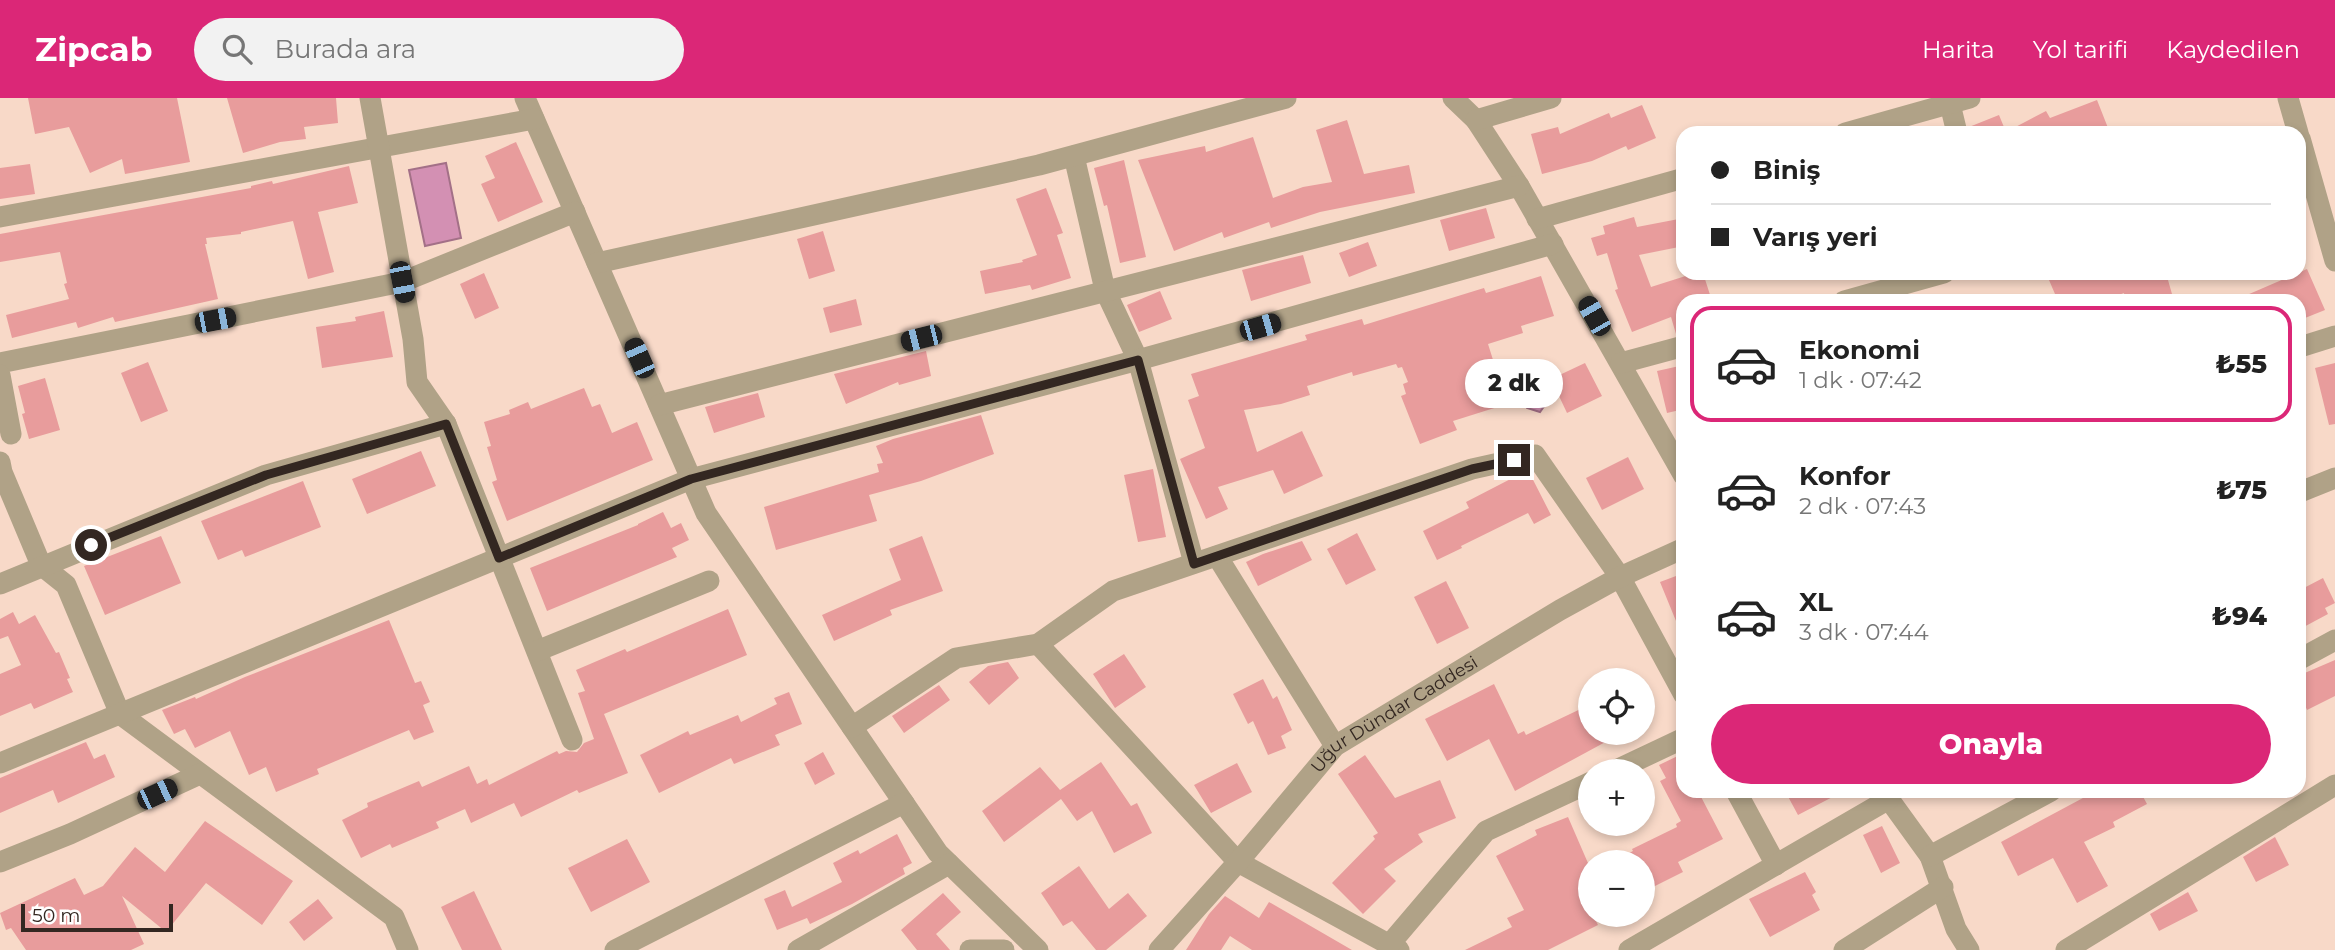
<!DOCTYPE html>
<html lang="tr">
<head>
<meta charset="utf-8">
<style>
	:root { --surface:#fff; --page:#f2f2f2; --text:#222; --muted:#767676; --line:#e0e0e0; --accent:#db2777 }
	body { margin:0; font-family:Montserrat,sans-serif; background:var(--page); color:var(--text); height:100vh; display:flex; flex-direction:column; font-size:26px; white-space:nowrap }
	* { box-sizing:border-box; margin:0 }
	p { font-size:23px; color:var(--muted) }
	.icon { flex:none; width:38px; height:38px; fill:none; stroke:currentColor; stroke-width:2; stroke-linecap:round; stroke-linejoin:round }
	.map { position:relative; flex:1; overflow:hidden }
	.drawer { position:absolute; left:1676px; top:196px; width:630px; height:504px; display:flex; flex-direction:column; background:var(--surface); border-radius:21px; box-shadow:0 4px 10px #0003 }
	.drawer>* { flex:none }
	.hud { position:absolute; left:1676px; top:28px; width:630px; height:154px; border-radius:21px; box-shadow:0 4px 10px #0003; display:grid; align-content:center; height:154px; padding:0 35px; background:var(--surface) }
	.controls { position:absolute; left:1578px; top:570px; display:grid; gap:14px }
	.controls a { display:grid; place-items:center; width:77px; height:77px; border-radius:50%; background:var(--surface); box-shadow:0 4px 10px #0003; font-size:35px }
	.scale { position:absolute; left:21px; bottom:18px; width:152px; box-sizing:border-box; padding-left:7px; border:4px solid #332721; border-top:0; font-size:19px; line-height:24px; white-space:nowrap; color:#332721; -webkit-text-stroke:5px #fff; paint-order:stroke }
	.end { position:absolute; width:32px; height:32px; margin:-16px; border:9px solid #332721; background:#fff; box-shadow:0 0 0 4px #fff }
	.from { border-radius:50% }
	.bubble { position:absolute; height:49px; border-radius:24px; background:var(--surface); box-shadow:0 4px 10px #0003; font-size:23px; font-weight:800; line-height:49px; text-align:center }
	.car { position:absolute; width:21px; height:42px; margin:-21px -10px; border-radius:9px; box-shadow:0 0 5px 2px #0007; background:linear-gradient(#222 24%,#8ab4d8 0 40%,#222 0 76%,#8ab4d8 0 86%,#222 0) }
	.hud b { display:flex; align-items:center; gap:24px; height:66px; font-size:26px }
	.hud b+b { border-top:2px solid var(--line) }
	.hud i { width:18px; height:18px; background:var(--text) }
	ul { padding:12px 0 0; list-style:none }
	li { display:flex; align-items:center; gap:21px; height:116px; margin:0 14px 10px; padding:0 21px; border:4px solid transparent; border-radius:21px }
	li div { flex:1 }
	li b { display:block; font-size:26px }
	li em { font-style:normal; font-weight:800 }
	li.current { border-color:var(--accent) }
	li>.icon { width:63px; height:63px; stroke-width:1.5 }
	.primary-button { display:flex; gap:14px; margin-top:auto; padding:14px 35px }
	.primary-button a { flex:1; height:80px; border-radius:42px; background:var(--accent); color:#fff; font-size:28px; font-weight:800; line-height:80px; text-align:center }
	header { display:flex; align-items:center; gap:42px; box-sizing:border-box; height:98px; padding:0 35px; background:var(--accent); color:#fff }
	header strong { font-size:33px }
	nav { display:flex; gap:38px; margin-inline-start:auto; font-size:24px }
	.search { width:490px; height:63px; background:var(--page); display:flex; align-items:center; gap:18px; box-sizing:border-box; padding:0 24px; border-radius:38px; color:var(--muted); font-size:26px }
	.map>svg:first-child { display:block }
	.water { fill:#d390b3; stroke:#a37087; stroke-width:2 }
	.building { fill:#e89c9c }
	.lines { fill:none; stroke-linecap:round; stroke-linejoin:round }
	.minor { stroke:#b0a287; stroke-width:21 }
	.route { stroke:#332721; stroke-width:9 }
	.labels { text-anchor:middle; stroke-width:5; stroke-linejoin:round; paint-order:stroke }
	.street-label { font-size:18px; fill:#332721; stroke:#fff }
</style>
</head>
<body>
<header>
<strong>Zipcab</strong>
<div class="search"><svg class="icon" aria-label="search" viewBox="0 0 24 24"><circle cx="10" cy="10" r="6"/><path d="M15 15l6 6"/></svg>Burada ara</div>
<nav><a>Harita</a><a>Yol tarifi</a><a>Kaydedilen</a></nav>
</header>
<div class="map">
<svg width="2335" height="852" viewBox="0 0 2335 852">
	<rect width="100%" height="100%" fill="#f8d9c8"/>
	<path class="water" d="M 446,65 L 461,140 L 425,148 L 409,72 Z
		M 1523,283 L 1531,283 L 1532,292 L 1545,300 L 1545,307 L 1540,314 L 1527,310 L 1523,303 L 1524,298 L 1520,296 L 1520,286 Z"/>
	<path class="building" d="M 28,0 L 177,0 L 190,64 L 125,76 L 122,61 L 90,75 L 69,29 L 35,36 Z
		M 227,0 L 336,0 L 338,25 L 304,29 L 306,41 L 280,44 L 243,55 Z
		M 2097,2 L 2110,35 L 1970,35 L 1969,29 L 1999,17 L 2006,34 L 2046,13 L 2050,20 Z
		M 1642,7 L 1656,40 L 1628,52 L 1626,48 L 1592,63 L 1542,76 L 1531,36 L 1558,29 L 1560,36 L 1609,15 L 1611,20 Z
		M 1347,22 L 1364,76 L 1409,67 L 1415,95 L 1320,114 L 1271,130 L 1269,124 L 1224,140 L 1222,134 L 1174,153 L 1138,62 L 1205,48 L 1206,54 L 1253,39 L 1273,100 L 1303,89 L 1332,84 L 1316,32 Z
		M 516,44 L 543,104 L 498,124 L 481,86 L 495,80 L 485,58 Z
		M 1124,62 L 1146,159 L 1120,165 L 1107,107 L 1104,108 L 1094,70 Z
		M 30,66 L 35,96 L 0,101 L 0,70 Z
		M 349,68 L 358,105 L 318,114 L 334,174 L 308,181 L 293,123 L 241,134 L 241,136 L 206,140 L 207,146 L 205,146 L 218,201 L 115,224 L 113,219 L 78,230 L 76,224 L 12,240 L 6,217 L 69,201 L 64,186 L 67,185 L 60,154 L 0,164 L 0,136 L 251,90 L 251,88 L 272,83 L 273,86 Z
		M 1046,90 L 1063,135 L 1057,137 L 1071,180 L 1032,192 L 1030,187 L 985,196 L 980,173 L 1023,164 L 1022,162 L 1037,157 L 1016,101 Z
		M 1486,110 L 1495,140 L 1449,153 L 1440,122 Z
		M 1634,119 L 1637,129 L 1684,120 L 1684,148 L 1639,157 L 1651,189 L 1695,175 L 1703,175 L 1712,203 L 1684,203 L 1684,235 L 1676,236 L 1671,219 L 1632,234 L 1615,192 L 1618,191 L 1607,155 L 1597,158 L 1591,140 L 1605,136 L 1603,128 Z
		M 823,133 L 835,173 L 809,181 L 797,141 Z
		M 1368,144 L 1377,168 L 1349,179 L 1339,155 Z
		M 1303,157 L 1311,185 L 1251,203 L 1242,172 Z
		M 2307,171 L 2325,212 L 2300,222 L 2300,203 L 2233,203 Z
		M 484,175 L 499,210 L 475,221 L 460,186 Z
		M 2046,175 L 2166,175 L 2174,203 L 2125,203 L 2124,195 L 2102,203 L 2058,203 Z
		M 1541,178 L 1554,218 L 1521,228 L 1523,235 L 1488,246 L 1507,306 L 1453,323 L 1457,332 L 1420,346 L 1401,298 L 1406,296 L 1403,286 L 1408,284 L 1402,269 L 1398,270 L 1396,266 L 1353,278 L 1352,274 L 1307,288 L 1310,297 L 1281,306 L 1244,312 L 1257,354 L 1302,333 L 1323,378 L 1284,396 L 1273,372 L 1218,389 L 1228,411 L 1206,421 L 1180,361 L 1205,350 L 1188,302 L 1199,298 L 1191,276 L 1307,242 L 1305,237 L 1362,221 L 1364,227 L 1484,190 L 1486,195 Z
		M 1160,193 L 1172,221 L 1139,234 L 1127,207 Z
		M 856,201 L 862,227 L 830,235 L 823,210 Z
		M 384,213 L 393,259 L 322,270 L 316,229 L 356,223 L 355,219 Z
		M 926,253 L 931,278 L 899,287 L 898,284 L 846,306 L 834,276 Z
		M 148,264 L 168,313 L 141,324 L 121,275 Z
		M 1585,265 L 1602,298 L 1567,315 L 1551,281 Z
		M 2335,265 L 2335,326 L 2329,327 L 2315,270 Z
		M 1684,267 L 1684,311 L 1667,315 L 1657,273 Z
		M 45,280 L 60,332 L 29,341 L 22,316 L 25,315 L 18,288 Z
		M 584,290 L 592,309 L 600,306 L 612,335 L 637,324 L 653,362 L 507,423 L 492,384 L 497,382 L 487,349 L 491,348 L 484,324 L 510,316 L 509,312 L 528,304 L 531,311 Z
		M 758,295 L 765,319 L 714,335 L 705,309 Z
		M 981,317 L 994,356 L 921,383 L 869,397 L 877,423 L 776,452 L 764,409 L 879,374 L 877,366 L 883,365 L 876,348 L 893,341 Z
		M 421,353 L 436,388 L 367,416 L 352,381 Z
		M 1628,359 L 1644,391 L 1602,412 L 1586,380 Z
		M 1153,371 L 1166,439 L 1138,444 L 1124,377 Z
		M 1528,372 L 1551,417 L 1534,426 L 1528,415 L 1461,448 L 1462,450 L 1437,462 L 1423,433 L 1469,410 L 1466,404 Z
		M 303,383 L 321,429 L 245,459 L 242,452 L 218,462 L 201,423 Z
		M 663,414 L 671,430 L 681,425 L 689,442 L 672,450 L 677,459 L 547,513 L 530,470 L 638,427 L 638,426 Z
		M 1357,435 L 1376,472 L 1346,487 L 1327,451 Z
		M 161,438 L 181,485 L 105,517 L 84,468 Z
		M 922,438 L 943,493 L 890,512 L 892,517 L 834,543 L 822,517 L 901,482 L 889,451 Z
		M 1302,443 L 1312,462 L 1258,488 L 1246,464 L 1263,456 Z
		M 1684,475 L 1684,539 L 1683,540 L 1660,484 Z
		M 2323,480 L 2335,505 L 2325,510 L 2328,516 L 2300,531 L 2300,492 Z
		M 1446,483 L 1469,530 L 1437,546 L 1414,499 Z
		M 728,511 L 747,557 L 604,616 L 628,675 L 579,695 L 577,692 L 521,719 L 514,705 L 471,725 L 465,711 L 436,724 L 439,730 L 392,750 L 390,746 L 361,760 L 342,722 L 368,709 L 367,705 L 419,683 L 422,689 L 469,668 L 477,686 L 487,681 L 489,687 L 557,653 L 559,656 L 566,653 L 577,654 L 584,645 L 594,641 L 578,595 L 585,593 L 576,572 L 625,551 L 627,554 Z
		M 13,514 L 19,526 L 35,517 L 56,555 L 59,554 L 70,580 L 67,581 L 73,594 L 34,611 L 31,605 L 0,618 L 0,576 L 21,567 L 8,538 L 0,541 L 0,521 Z
		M 389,522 L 415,585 L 421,583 L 430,604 L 423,607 L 434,634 L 414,642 L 409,632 L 317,671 L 319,676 L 276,694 L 266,669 L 249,677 L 230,633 L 195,650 L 185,631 L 174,636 L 162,612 L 195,599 L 196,601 L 245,579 Z
		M 1124,556 L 1146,589 L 1115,610 L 1093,576 Z
		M 2335,562 L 2335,598 L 2307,612 L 2300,596 L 2300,577 Z
		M 1008,564 L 1019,580 L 989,607 L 969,584 L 988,568 Z
		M 1263,581 L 1273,601 L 1277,598 L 1292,632 L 1281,638 L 1286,650 L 1268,657 L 1253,623 L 1248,626 L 1233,596 Z
		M 1494,586 L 1518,636 L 1524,633 L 1526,637 L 1591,606 L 1591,635 L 1622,635 L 1515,693 L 1489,641 L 1447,663 L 1425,621 Z
		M 939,587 L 950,602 L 904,635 L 892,618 Z
		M 789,594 L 802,626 L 775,637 L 780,647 L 734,666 L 731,660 L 659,695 L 640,657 L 688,633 L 690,637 L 738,617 L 741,624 L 777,606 L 774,600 Z
		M 86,644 L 94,661 L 105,656 L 115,679 L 58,705 L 53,692 L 0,715 L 0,680 Z
		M 823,654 L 835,676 L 815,687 L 804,665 Z
		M 1684,655 L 1684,693 L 1698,693 L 1723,741 L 1678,764 L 1683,774 L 1651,790 L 1643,774 L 1643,765 L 1611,765 L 1633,753 L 1632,751 L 1677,729 L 1676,726 L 1681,723 L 1660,683 L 1666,680 L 1659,667 Z
		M 1365,657 L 1395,700 L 1440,682 L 1456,720 L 1418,736 L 1423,744 L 1384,771 L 1396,783 L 1363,816 L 1332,785 L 1375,741 L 1373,738 L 1378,735 L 1338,676 Z
		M 1101,664 L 1131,708 L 1137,705 L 1152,735 L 1114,755 L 1092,713 L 1077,723 L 1061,701 L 1004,744 L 982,713 L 1040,669 L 1060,692 Z
		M 1237,665 L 1252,694 L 1211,715 L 1194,687 Z
		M 1785,693 L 1844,693 L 1798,717 Z
		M 2096,693 L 2140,693 L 2147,706 L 2113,724 L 2115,729 L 2084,744 L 2108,788 L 2077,805 L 2053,760 L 2018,778 L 2001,744 Z
		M 1568,719 L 1591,772 L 1591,817 L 1593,817 L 1598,827 L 1548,852 L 1465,852 L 1512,829 L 1507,820 L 1524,812 L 1496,758 L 1537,737 L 1535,732 Z
		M 205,723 L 293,783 L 262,827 L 206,785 L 166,834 L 122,798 L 144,846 L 131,852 L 26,852 L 11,830 L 6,832 L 0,815 L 75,780 L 84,797 L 103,788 L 135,749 L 165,774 Z
		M 1882,728 L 1900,765 L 1881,775 L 1863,737 Z
		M 897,736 L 912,765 L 903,770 L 905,776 L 852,806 L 810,826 L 807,820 L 777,832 L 764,801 L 785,792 L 792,809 L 842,784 L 833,765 L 858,752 L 860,756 Z
		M 2275,739 L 2289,767 L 2256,784 L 2243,759 Z
		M 627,741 L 650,784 L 591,814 L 568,770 Z
		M 1079,768 L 1109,811 L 1128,795 L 1147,818 L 1106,852 L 1096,852 L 1072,823 L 1063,828 L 1041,795 Z
		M 1805,774 L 1816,794 L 1812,797 L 1820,812 L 1770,839 L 1749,801 Z
		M 474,793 L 502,852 L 462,852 L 441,809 Z
		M 2188,794 L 2198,813 L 2159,833 L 2150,816 Z
		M 943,795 L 961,814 L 936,836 L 950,852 L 917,852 L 901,832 Z
		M 1225,798 L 1259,820 L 1269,804 L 1352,852 L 1252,852 L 1230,838 L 1221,852 L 1186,852 L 1209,816 Z
		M 318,801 L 333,820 L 304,843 L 289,824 Z"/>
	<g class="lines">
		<g class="minor">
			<path d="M 525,0 L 706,415 L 938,755 L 1038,852"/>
			<path d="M 1453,0 L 1476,22 L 1519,88 L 1684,378"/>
			<path d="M 2288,0 L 2298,35"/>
			<path d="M 1950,6 L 1957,35"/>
			<path d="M 1476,22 L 1551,0"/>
			<path d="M 1845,35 L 1970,0"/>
			<path d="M 2300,40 L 2335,163"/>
			<path d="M 1074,58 L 1105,192 L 1138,262 L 1194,465"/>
			<path d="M 0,119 L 534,21"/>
			<path d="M 1537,121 L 1684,80"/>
			<path d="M 597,165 L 1039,67 L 1286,0"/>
			<path d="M 1844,203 L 1944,175"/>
			<path d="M 2300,249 L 2335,238"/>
			<path d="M 0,265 L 402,184 L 575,114"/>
			<path d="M 1621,265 L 1684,248"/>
			<path d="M 0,277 L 11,336"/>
			<path d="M 659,307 L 1519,88"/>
			<path d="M 446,326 L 572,642"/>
			<path d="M 0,364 L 2,374 L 41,467 L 66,487 L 120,616 L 394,819 L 408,852"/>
			<path d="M 2300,394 L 2335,380"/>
			<path d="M 1217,458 L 1335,648"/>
			<path d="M 0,486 L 266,377 L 446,326 L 417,284 L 413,241 L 370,0"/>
			<path d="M 1038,546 L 1238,764 L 1399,852"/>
			<path d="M 537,553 L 709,483"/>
			<path d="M 2300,561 L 2335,542"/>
			<path d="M 852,629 L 956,560 L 1038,546 L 1113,493 L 1472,371 L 1535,357 L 1620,479 L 1684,597"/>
			<path d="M 0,665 L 691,381 L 1138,262 L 1553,146"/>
			<path d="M 1612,674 L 1684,640"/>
			<path d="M 1736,693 L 1776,767"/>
			<path d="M 1883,693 L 1930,758 L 1956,831 L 1969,852"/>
			<path d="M 1930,758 L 2051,693"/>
			<path d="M 0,764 L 70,736 L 200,676"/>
			<path d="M 1389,847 L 1486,733 L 1591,684"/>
			<path d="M 615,852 L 904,705"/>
			<path d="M 798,852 L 949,766"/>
			<path d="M 970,852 L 1004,852"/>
			<path id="s1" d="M 1159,852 L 1238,764 L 1335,648 L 1560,512 L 1620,479 L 1684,450"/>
			<path d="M 1629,852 L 1889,701"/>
			<path d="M 1844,852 L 1943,789"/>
			<path d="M 2066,852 L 2335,687"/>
		</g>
	</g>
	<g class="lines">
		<path class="route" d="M 91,447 L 266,377 L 446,326 L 499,460 L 691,381 L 1138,262 L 1194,466 L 1472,371 L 1514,362"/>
	</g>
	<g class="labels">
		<g class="street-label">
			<text dy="6" stroke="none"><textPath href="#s1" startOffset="336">Uğur Dündar Caddesi</textPath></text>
		</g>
	</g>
</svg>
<div class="controls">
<a><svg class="icon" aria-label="locate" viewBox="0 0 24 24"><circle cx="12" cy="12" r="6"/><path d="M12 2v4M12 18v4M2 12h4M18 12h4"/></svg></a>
<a>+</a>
<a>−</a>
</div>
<div class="scale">50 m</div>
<i class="end from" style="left:91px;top:447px"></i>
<i class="end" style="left:1514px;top:362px"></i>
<div class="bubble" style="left:1465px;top:261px;width:98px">2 dk</div>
<i class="car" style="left:402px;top:184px;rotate:169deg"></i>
<i class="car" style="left:1594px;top:218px;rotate:330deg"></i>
<i class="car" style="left:215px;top:222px;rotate:79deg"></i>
<i class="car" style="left:1260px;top:229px;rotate:74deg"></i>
<i class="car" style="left:921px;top:240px;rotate:256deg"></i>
<i class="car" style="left:639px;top:260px;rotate:336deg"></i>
<i class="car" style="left:157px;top:696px;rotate:65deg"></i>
<div class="hud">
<b><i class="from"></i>Biniş</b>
<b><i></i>Varış yeri</b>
</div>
<section class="drawer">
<ul>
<li class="current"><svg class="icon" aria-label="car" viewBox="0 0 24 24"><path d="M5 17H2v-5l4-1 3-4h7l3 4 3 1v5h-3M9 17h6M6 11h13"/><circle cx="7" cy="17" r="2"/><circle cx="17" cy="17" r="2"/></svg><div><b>Ekonomi</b><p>1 dk · 07:42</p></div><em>₺55</em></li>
<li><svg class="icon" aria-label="car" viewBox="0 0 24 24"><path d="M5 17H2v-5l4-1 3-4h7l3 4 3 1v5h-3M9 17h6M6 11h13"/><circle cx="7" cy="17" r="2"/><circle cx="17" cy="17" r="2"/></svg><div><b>Konfor</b><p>2 dk · 07:43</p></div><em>₺75</em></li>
<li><svg class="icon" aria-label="car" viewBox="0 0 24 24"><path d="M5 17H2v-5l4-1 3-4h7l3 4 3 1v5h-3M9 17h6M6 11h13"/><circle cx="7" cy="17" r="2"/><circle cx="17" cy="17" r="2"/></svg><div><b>XL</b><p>3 dk · 07:44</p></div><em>₺94</em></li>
</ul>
<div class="primary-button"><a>Onayla</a></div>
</section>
</div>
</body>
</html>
